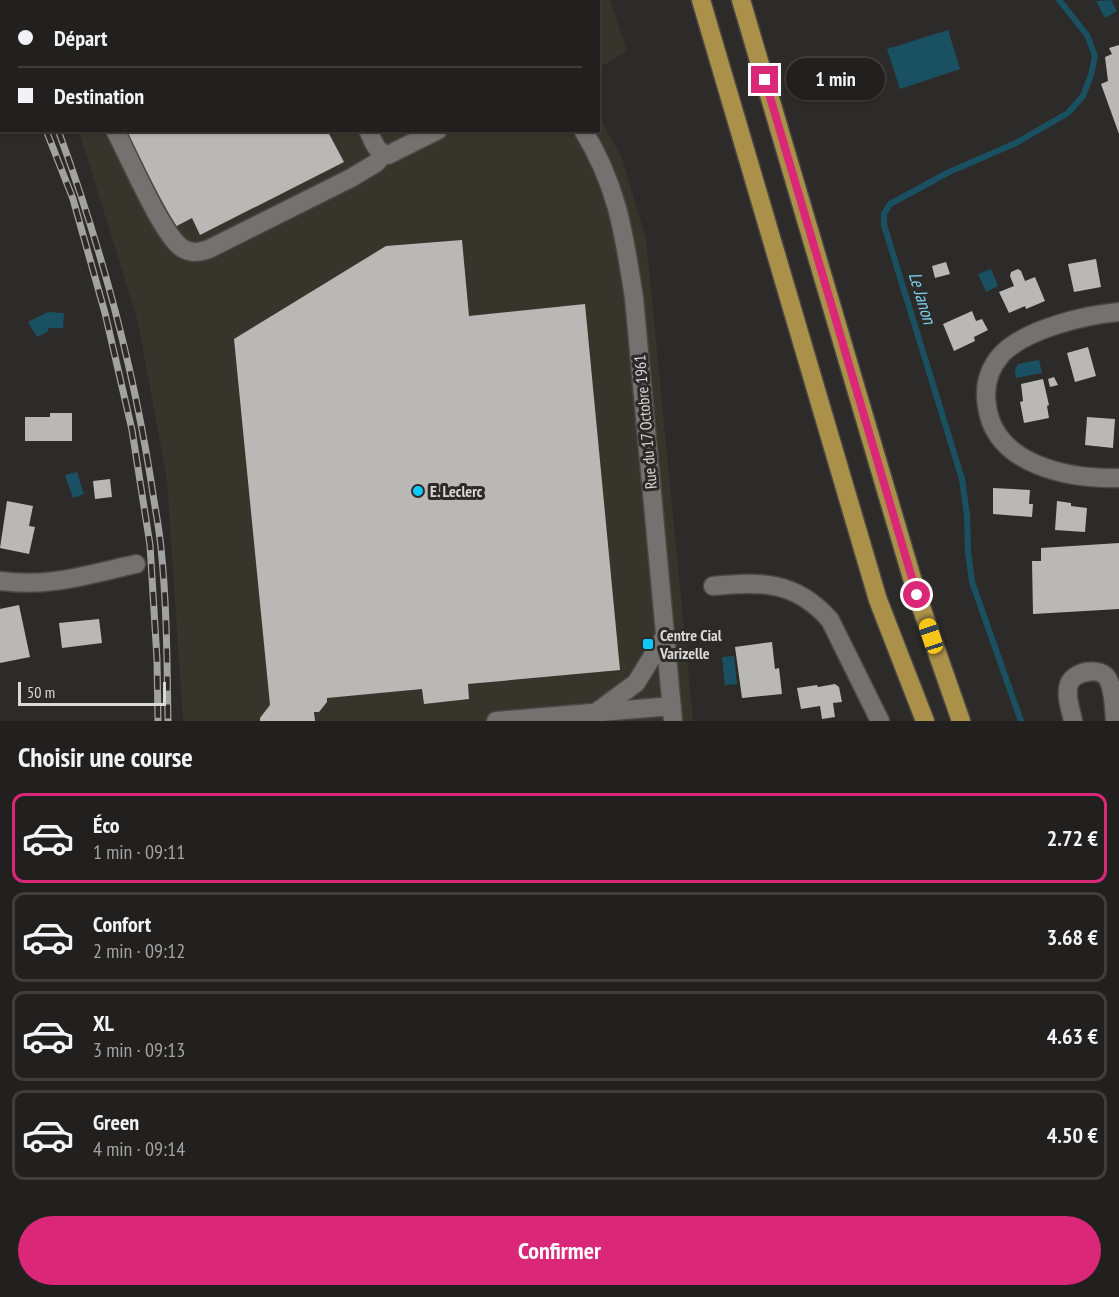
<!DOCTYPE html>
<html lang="fr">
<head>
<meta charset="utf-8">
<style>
	:root { --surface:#22201f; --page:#2a2828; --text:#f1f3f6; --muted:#a2a3a4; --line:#3f3e3d; --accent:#db2777 }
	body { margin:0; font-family:"PT Sans Narrow",sans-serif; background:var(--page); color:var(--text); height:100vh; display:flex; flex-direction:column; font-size:22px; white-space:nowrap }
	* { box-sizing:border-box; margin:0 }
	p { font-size:20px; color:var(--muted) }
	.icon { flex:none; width:33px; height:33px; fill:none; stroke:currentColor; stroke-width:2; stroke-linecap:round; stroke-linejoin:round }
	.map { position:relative; height:721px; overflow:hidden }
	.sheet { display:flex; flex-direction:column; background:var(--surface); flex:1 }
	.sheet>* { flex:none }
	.hud { position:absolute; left:0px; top:0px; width:600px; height:132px; box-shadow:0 2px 4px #0004,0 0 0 2px var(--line); display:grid; align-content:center; height:132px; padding:0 18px; background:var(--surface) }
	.scale { position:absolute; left:18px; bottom:15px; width:148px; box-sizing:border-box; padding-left:6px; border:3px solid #d9d9d7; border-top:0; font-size:16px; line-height:21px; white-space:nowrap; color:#d9d9d7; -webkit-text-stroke:4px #2d2b29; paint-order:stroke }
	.end { position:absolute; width:27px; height:27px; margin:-14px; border:8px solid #db2777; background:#fff; box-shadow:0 0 0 3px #fff }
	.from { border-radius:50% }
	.bubble { position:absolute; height:42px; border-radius:21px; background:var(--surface); box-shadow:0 2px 4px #0004,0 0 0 2px var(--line); font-size:20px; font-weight:700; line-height:42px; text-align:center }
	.car { position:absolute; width:18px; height:36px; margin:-18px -9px; border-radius:8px; box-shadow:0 0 4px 2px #0007; background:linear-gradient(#f5c518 24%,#345 0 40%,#f5c518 0 76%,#345 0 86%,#f5c518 0) }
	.hud b { display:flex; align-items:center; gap:21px; height:57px; font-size:22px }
	.hud b+b { border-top:2px solid var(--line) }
	.hud i { width:15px; height:15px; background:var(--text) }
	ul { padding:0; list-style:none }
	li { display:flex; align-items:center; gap:18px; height:90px; margin:0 12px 9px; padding:0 6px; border:3px solid var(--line); border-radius:12px }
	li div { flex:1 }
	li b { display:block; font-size:22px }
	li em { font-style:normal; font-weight:700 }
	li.current { border-color:var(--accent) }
	li>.icon { width:54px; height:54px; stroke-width:1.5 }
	h2 { padding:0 18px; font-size:27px; line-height:72px }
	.cta { display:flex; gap:12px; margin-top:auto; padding:12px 18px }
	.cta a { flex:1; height:69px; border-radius:36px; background:var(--accent); color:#fff; font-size:24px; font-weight:700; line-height:69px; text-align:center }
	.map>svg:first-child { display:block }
	.built { fill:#37342b }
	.water { fill:#1a5162 }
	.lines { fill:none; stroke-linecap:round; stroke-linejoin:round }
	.stream { stroke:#1a5162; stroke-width:6 }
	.building { fill:#bab8b5 }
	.minor-casing { stroke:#484744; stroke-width:21 }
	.highway-casing { stroke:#484744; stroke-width:21 }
	.minor { stroke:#74726f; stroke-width:18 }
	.highway { stroke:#ab9049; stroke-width:18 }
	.rail-casing { stroke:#a2a2a0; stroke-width:7 }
	.rail { stroke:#2d2b29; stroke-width:4.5; stroke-dasharray:14; stroke-linecap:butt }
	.route { stroke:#db2777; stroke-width:8 }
	.poi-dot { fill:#0ecafa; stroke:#2d2b29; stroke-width:2 }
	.labels { text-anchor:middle; stroke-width:6; stroke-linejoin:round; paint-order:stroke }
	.street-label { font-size:16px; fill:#d9d9d7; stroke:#2d2b29 }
	.poi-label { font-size:16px; font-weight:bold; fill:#d9d9d7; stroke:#2d2b29; text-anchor:start }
	.water-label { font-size:18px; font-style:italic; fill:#7bd0ee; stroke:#2d2b29 }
</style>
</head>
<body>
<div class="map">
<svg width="1119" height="721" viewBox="0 0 1119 721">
	<rect width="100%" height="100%" fill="#2d2b29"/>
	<path class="built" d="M 24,0 L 610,0 L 627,51 L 599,68 L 598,2 Z
		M 599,117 L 622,158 L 646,239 L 693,721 L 183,721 L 167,480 L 138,322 L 79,131 L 598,130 Z"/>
	<path class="water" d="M 1111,0 L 1117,11 L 1105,18 L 1096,1 Z
		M 948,30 L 960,69 L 900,89 L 887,49 Z
		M 991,269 L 998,286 L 986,292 L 978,274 Z
		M 48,312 L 64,313 L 63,328 L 49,328 L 47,332 L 37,337 L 28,322 Z
		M 1039,360 L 1042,373 L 1016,378 L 1015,370 L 1018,364 Z
		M 77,472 L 84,494 L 73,498 L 65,475 Z
		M 734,656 L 737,684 L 725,685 L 722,657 Z"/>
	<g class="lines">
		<path class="stream" d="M 1021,721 L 972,582 L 968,552 L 967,516 L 962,479 L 884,225 L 884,214 L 890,204 L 949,172 L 1016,143 L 1068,113 L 1083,96 L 1091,75 L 1095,56 L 1087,35 L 1059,0"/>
	</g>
	<path class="building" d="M 1119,45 L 1119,134 L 1101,84 L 1108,81 L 1105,57 L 1112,54 L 1109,48 Z
		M 121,130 L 327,130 L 344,162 L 200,235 L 192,218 L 171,229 Z
		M 462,240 L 469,316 L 585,304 L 620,670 L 468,684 L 469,699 L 424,704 L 422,689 L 327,698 L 327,702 L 319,712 L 314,712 L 315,721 L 260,721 L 260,718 L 270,705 L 234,339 L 386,246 Z
		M 1096,259 L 1101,287 L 1074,292 L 1068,264 Z
		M 946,262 L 950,274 L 935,278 L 932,266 Z
		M 1018,269 L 1021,271 L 1025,281 L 1035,277 L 1045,301 L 1026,309 L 1025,306 L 1009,313 L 999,292 L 1014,286 L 1010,276 L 1011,272 Z
		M 972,311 L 976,321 L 982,319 L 988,330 L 974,337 L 975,341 L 954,351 L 943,324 Z
		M 1088,347 L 1096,376 L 1075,382 L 1067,353 Z
		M 1054,377 L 1058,385 L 1050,387 L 1048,379 Z
		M 1043,379 L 1049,405 L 1047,406 L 1049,418 L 1024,423 L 1020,402 L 1023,401 L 1021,384 Z
		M 50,413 L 72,413 L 72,441 L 25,441 L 25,417 L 50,417 Z
		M 1087,417 L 1115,419 L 1113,448 L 1085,445 Z
		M 110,479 L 112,497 L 95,499 L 93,481 Z
		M 993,488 L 1030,490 L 1029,504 L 1033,504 L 1032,517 L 993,514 Z
		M 7,501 L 33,506 L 29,526 L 35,527 L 29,554 L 0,548 Z
		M 1057,501 L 1071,503 L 1071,506 L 1087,508 L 1085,532 L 1055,530 Z
		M 1119,543 L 1119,609 L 1033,614 L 1032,561 L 1041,561 L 1041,548 Z
		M 19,605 L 30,657 L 0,663 L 0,609 Z
		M 99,619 L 102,643 L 62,648 L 59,623 Z
		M 772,642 L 775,669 L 779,668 L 782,694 L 742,698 L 735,647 Z
		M 835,684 L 839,687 L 842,702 L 833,703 L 835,717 L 822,719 L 820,706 L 801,709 L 797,688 L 817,685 L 818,687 Z"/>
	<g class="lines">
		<defs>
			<path id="minor" d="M 49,0 L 50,2
				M 303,0 L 304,2
				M 441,0 L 443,2
				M 115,130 C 128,155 163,236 182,248 C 191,254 200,252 209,249 L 351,178 L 376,163 L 384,154
				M 368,130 C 373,140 376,153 388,155 L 438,130
				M 583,130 C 618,187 624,234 634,298 L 673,721
				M 1119,312 C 1085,315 1025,329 1001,355 C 988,370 984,388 987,406 C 995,466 1070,479 1119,478
				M 0,581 C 49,588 89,574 136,564
				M 713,586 C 761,581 796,581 830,620 L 880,721
				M 598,711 L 636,683 L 665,636
				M 496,721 L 672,706
				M 1073,721 C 1071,710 1065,695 1069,684 C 1074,671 1101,666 1108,679 C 1114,691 1114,708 1115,721"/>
			<path id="highway" d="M 701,0 L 878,600 L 925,721
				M 741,0 L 917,595 L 961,721"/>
		</defs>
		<use href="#minor" class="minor-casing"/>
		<use href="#highway" class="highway-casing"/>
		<use href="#minor" class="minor"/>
		<use href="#highway" class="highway"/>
		<defs>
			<path id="rail" d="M 0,3 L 2,6
				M 0,27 L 2,30
				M 46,130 L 73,199 L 105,313 L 132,430 L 150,545 L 157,659 L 158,721
				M 58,130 C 100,244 132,361 151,481 C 154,503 159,526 161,548 C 167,606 167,664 168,721"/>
		</defs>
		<use href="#rail" class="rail-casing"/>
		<use href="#rail" class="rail"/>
	</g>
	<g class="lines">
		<path class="route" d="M 765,80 L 917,595"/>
	</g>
	<g class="poi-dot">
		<circle cx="418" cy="491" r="6"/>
		<rect x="642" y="638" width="12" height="12" rx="3"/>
	</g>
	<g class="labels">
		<g class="street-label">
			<text transform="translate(645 422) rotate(-95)" y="6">Rue du 17 Octobre 1961</text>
		</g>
		<g class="poi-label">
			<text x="430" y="497">E. Leclerc</text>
			<text x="660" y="641">Centre Cial<tspan x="660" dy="18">Varizelle</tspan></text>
		</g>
		<g class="water-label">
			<text transform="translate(922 298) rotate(73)" y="6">Le Janon</text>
		</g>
	</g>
</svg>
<div class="scale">50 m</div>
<i class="end from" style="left:917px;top:595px"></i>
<i class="end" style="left:765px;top:80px"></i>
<div class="bubble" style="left:786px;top:58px;width:99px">1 min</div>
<i class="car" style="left:931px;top:636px;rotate:342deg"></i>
<div class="hud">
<b><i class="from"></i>Départ</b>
<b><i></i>Destination</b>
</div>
</div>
<section class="sheet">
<h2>Choisir une course</h2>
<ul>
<li class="current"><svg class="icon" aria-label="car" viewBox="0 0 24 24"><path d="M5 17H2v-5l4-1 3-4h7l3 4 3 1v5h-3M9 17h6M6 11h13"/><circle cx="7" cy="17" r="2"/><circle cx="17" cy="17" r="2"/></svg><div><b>Éco</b><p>1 min · 09:11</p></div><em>2.72 €</em></li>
<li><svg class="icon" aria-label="car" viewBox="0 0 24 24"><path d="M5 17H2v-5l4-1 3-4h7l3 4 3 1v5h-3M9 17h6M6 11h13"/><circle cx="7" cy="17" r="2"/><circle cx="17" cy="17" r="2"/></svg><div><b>Confort</b><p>2 min · 09:12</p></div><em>3.68 €</em></li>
<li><svg class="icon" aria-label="car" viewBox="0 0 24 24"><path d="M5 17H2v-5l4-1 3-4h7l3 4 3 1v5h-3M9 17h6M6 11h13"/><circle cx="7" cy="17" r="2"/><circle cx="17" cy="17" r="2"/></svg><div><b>XL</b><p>3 min · 09:13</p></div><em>4.63 €</em></li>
<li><svg class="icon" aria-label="car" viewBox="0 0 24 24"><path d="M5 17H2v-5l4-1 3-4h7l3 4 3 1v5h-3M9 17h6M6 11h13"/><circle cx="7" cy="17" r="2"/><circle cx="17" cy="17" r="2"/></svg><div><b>Green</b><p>4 min · 09:14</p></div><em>4.50 €</em></li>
</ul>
<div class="cta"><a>Confirmer</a></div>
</section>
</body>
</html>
